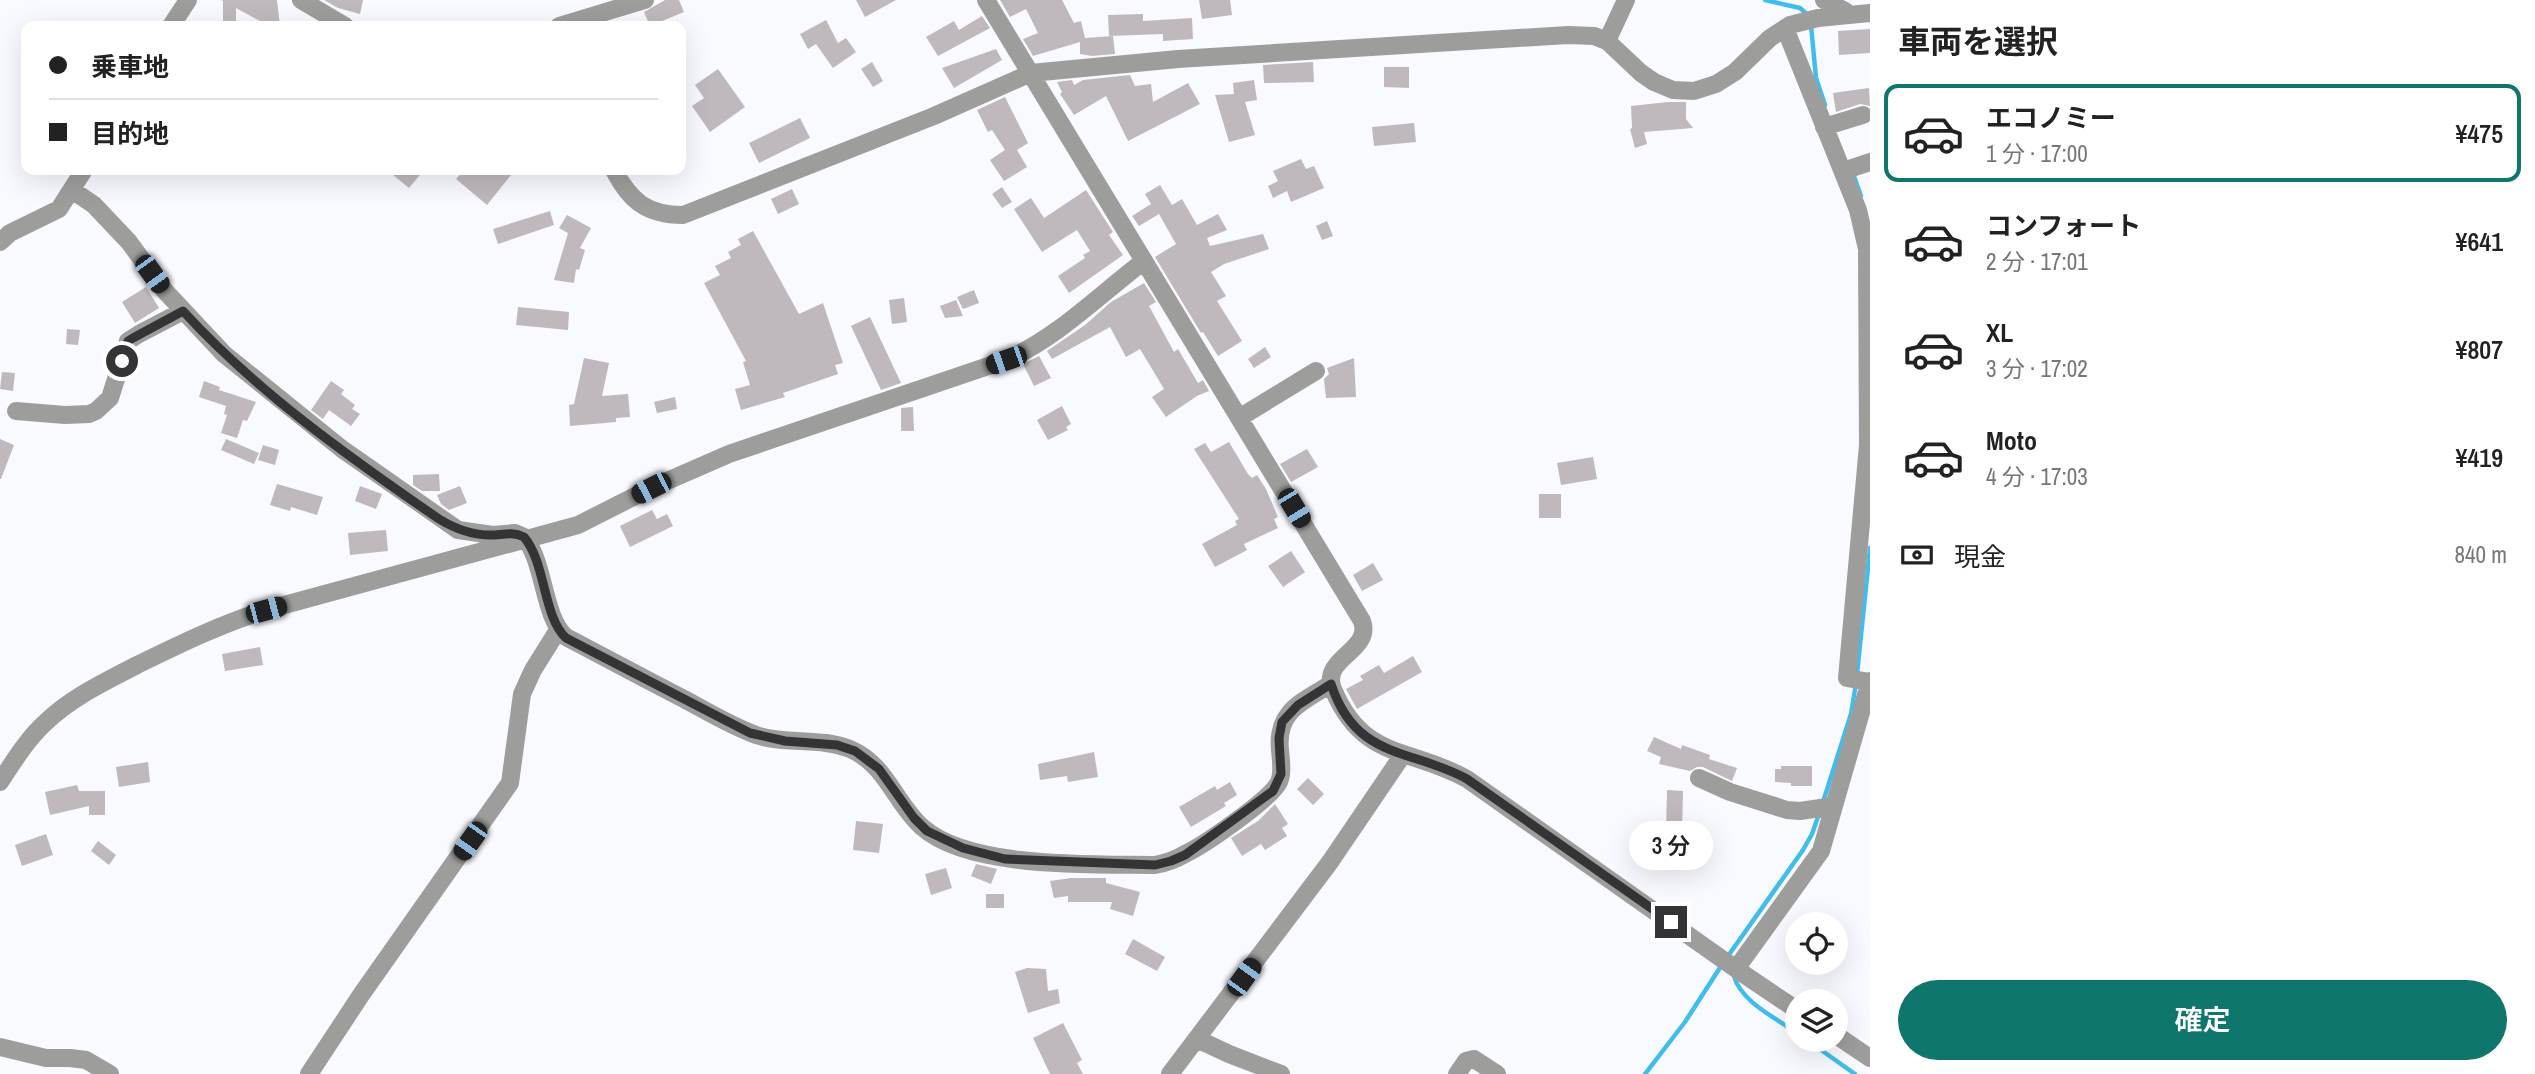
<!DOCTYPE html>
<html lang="ja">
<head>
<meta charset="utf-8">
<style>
	:root { --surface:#fff; --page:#f6f6f6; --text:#222; --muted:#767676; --line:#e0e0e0; --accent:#0f766e }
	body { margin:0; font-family:"Archivo Narrow","Noto Sans JP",sans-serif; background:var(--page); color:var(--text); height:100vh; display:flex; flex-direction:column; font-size:26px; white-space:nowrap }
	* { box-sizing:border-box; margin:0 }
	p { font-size:23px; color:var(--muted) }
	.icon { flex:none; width:38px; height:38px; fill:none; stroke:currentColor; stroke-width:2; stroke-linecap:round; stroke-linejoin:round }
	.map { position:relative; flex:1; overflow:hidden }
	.panel { display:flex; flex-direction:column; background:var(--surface); width:665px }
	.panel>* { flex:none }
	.hud { position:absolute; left:21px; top:21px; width:665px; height:154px; border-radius:14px; box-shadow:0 7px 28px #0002; display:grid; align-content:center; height:154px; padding:0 28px; background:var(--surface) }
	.tools { position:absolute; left:1785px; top:912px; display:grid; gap:14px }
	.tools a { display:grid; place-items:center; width:63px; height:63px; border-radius:50%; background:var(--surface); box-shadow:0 7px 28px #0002; font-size:35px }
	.end { position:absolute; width:32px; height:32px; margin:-16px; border:9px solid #343436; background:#fff; box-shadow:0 0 0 4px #fff }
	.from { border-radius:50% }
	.bubble { position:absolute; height:49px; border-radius:24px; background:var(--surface); box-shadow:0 7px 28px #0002; font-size:23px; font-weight:600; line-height:49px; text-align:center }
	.car { position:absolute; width:21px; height:42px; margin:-21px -10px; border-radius:9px; box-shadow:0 0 5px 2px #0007; background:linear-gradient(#222 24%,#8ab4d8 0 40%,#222 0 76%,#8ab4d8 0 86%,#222 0) }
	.hud b { display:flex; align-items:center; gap:24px; height:66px; font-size:26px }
	.hud b+b { border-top:2px solid var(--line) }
	.hud i { width:18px; height:18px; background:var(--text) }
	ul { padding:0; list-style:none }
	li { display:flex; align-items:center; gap:21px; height:98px; margin:0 14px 10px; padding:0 14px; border:4px solid transparent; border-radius:14px }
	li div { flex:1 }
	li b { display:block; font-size:26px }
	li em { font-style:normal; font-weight:600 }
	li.current { border-color:var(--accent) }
	li>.icon { width:63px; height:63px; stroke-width:1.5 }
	h2 { padding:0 28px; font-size:32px; line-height:84px }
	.pay { display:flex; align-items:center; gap:18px; height:77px; padding:0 28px; font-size:26px }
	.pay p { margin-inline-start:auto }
	.cta { display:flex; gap:14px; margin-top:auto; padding:14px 28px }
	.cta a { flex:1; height:80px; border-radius:42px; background:var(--accent); color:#fff; font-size:28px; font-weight:600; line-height:80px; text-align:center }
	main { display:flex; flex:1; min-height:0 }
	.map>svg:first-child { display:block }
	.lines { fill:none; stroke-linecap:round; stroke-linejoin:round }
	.stream { stroke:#40bded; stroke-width:4.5 }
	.building { fill:#bfb8bc }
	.street { stroke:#9d9e9c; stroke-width:18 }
	.route { stroke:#343436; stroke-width:9 }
</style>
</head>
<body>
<main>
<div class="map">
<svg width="1870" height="1074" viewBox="0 0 1870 1074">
	<rect width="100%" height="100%" fill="#f9faff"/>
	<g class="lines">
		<path class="stream" d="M 1765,0 L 1800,8 L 1809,16
			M 1811,25 L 1816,78 L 1825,105
			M 1852,171 L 1861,196
			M 1857,674 L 1870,548
			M 1823,802 L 1851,714 L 1856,683
			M 1728,956 L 1803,850 L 1812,834 L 1819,814
			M 1734,976 C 1741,1002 1776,1018 1797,1033
			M 1807,1040 L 1855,1074
			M 1645,1074 L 1685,1022 L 1723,963"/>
	</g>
	<path class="building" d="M 221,0 L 277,0 L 280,26 L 269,26 L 236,8 L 236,25 L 223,25 L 223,1 Z
		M 324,0 L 363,0 L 360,14 L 338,8 Z
		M 665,0 L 679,0 L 684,12 L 650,26 L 644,12 Z
		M 856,0 L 896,0 L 865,17 Z
		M 1000,0 L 1062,0 L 1074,23 L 1081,21 L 1085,38 L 1113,36 L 1115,54 L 1092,56 L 1080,54 L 1080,42 L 1033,56 L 1023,39 L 1038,33 L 1026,9 L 1010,17 Z
		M 1199,0 L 1230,0 L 1232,15 L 1202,19 Z
		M 1143,14 L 1143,21 L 1192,18 L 1193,39 L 1163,41 L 1163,34 L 1109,36 L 1108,15 Z
		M 982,16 L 990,28 L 938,56 L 926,37 L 954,21 L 959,30 Z
		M 826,20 L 838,43 L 846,38 L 856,52 L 833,68 L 816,44 L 808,49 L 800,34 Z
		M 1870,29 L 1870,53 L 1839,55 L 1838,31 Z
		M 996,49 L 1002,60 L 954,88 L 942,68 Z
		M 872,62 L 883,81 L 873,87 L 861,69 Z
		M 1313,62 L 1314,82 L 1264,83 L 1263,65 Z
		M 1384,67 L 1409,67 L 1409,88 L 1384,87 Z
		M 718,69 L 745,107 L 710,132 L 692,106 L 704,98 L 695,85 Z
		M 1130,75 L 1135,86 L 1151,84 L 1153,102 L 1188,83 L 1200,104 L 1128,141 L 1106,96 L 1074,115 L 1060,94 L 1062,92 L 1057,82 L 1072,80 L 1074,85 L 1083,80 Z
		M 1254,80 L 1257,100 L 1245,102 L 1255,135 L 1229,142 L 1215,95 L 1234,94 L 1233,83 Z
		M 1869,88 L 1870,106 L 1860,104 L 1836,112 L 1833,93 Z
		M 1005,97 L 1028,143 L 1017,150 L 1027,167 L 1004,181 L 990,160 L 1005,150 L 992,130 L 988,132 L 977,110 Z
		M 1668,102 L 1686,102 L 1686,119 L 1693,128 L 1644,132 L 1647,144 L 1635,148 L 1630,129 L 1632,128 L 1631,106 Z
		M 800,118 L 810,138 L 759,163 L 749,143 Z
		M 1414,123 L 1416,142 L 1374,146 L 1372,127 Z
		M 1301,159 L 1306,169 L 1314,166 L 1324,188 L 1291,202 L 1287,191 L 1273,198 L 1268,186 L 1278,181 L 1273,171 Z
		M 387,170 L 424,170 L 409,188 Z
		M 464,170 L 515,170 L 487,205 L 456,179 Z
		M 1160,185 L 1172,205 L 1182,199 L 1197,225 L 1218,214 L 1227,230 L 1207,238 L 1210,246 L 1263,234 L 1269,249 L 1224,264 L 1211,272 L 1226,296 L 1217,301 L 1242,341 L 1218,356 L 1203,332 L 1201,333 L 1155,257 L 1176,244 L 1159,214 L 1139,226 L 1132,216 L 1151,204 L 1145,194 Z
		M 1002,187 L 1012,202 L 1002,208 L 992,194 Z
		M 792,189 L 799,204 L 778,214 L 771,199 Z
		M 1086,190 L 1113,232 L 1109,235 L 1123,255 L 1069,293 L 1058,276 L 1085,258 L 1083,255 L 1090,251 L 1077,230 L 1042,252 L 1014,209 L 1031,198 L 1044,218 Z
		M 550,211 L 554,225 L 498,244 L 493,229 Z
		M 567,215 L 591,228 L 580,248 L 585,250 L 579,270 L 576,269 L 574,283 L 554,280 L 568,233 L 559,228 Z
		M 1327,221 L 1333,236 L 1322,240 L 1316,226 Z
		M 753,231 L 799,314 L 823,303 L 843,363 L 835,365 L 838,374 L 783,393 L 785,397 L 741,410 L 735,389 L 750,385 L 743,362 L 746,361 L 704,283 L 720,275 L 715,266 L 731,258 L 728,252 L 741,245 L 738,239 Z
		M 1144,283 L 1156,302 L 1149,306 L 1174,352 L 1178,349 L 1198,383 L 1203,380 L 1209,391 L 1197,396 L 1166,417 L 1152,397 L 1164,389 L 1140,349 L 1126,357 L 1110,327 L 1052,359 L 1047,351 L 1085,325 L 1111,302 Z
		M 146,287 L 159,308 L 135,323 L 122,302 Z
		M 974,290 L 979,303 L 963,309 L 957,297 Z
		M 904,298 L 907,322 L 892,324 L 889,300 Z
		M 956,300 L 963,316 L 945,318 L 940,306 Z
		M 518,307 L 569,312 L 568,330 L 516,325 Z
		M 870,317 L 901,383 L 881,390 L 851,326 Z
		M 67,329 L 80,330 L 78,345 L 66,344 Z
		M 1265,347 L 1271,357 L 1254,368 L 1248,359 Z
		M 1039,356 L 1051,378 L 1034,386 L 1023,364 Z
		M 584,358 L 609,363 L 602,396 L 628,394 L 630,417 L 616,418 L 616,422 L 570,426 L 569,405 L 574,404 Z
		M 1354,358 L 1356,397 L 1326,398 L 1324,379 L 1329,374 L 1327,368 Z
		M 2,372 L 15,373 L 13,391 L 0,389 Z
		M 204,381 L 220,387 L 219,390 L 256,402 L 247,421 L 243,420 L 237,438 L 221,433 L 227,415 L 224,414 L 226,406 L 199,397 Z
		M 331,381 L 344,390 L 341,394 L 355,405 L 352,409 L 360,414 L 351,426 L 329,410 L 323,419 L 311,410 Z
		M 675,397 L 677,409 L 657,413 L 654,402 Z
		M 1062,406 L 1071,424 L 1066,427 L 1068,430 L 1048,440 L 1037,420 Z
		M 913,407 L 914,431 L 901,431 L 901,408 Z
		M 0,439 L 14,445 L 1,479 L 0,479 Z
		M 226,439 L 259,453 L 254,464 L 221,450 Z
		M 1229,442 L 1248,474 L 1252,478 L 1257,475 L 1266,489 L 1278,517 L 1274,519 L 1278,528 L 1244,544 L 1247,550 L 1215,567 L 1202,544 L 1237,525 L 1235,521 L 1239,519 L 1194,449 L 1205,443 L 1211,452 Z
		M 263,445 L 279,450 L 275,465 L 258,460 Z
		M 1307,449 L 1318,467 L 1291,482 L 1280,464 Z
		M 1593,457 L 1597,479 L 1561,485 L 1557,463 Z
		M 439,474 L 440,491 L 422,491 L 413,485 L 413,475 Z
		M 277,484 L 323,497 L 317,515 L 291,507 L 290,511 L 270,505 Z
		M 360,486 L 382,494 L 376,509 L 355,501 Z
		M 460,486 L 467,503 L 449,510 L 441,504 L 437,495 Z
		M 1539,494 L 1561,494 L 1561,518 L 1539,518 Z
		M 652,510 L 657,519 L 667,514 L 673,526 L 630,547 L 620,526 Z
		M 386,530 L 388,551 L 350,555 L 348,533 Z
		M 1291,551 L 1305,572 L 1283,587 L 1268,566 Z
		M 1373,563 L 1383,580 L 1362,591 L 1353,575 Z
		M 260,647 L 263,665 L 225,671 L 222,654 Z
		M 1413,656 L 1422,672 L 1357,709 L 1346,689 L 1363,680 L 1360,676 L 1379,665 L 1384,673 Z
		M 1654,737 L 1681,749 L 1682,745 L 1710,755 L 1709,759 L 1737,768 L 1732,781 L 1703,767 L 1697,767 L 1690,771 L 1659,764 L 1661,757 L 1647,751 Z
		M 1094,752 L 1098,777 L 1068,782 L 1067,776 L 1040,780 L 1038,764 Z
		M 148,762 L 150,782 L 119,787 L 116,767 Z
		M 1781,766 L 1812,766 L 1812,786 L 1791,786 L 1791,783 L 1775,782 L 1775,769 L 1781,769 Z
		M 1308,778 L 1324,794 L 1313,805 L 1297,789 Z
		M 1230,782 L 1237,795 L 1224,803 L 1226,806 L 1191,827 L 1179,807 L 1215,786 L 1217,790 Z
		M 77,785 L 79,791 L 105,791 L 105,815 L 89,815 L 89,806 L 50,815 L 45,792 Z
		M 1667,790 L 1683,791 L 1682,833 L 1666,833 Z
		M 1275,804 L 1288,824 L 1282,828 L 1287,836 L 1265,850 L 1261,844 L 1242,856 L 1231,838 L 1258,821 Z
		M 856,821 L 883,824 L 879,853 L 853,850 Z
		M 46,834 L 53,855 L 22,866 L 15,845 Z
		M 98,841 L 116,855 L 109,865 L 91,851 Z
		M 976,864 L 997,869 L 991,884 L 971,876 Z
		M 946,868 L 952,888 L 931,895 L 925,874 Z
		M 1071,878 L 1106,878 L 1106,883 L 1140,892 L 1133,916 L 1110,909 L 1112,902 L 1068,902 L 1068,896 L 1054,898 L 1050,881 Z
		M 986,894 L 1004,894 L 1004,908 L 986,908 Z
		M 1133,939 L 1165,957 L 1157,971 L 1125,954 Z
		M 1027,968 L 1046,969 L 1048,991 L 1058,989 L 1060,1003 L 1028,1013 L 1015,972 Z
		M 1063,1023 L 1082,1060 L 1077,1063 L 1083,1074 L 1050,1074 L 1033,1038 Z"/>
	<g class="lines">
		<path class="street" d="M 301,0 L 345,26
			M 986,0 L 1362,621 C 1373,651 1320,658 1333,689 C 1363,761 1410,747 1467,779 L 1739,971 L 1797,1010
			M 1824,0 L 1845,11 L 1848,15
			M 171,26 L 188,0
			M 559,26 L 645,0
			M 1785,28 L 1858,210 L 1867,249 L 1868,445 L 1847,678 L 1869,682
			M 1607,41 L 1626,0
			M 1824,127 L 1863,115
			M 614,170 C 630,201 647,215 683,215 L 934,116 L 1031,73 L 1178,59 L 1568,35 L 1594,36 L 1607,41 L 1641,73 L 1654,82 L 1673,90 L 1694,91 L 1716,84 L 1735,72 L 1770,38 L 1790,25 L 1818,18 L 1870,13
			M 1843,171 L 1870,162
			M 72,190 L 94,205 L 129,242 L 164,290 L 224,354 L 342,449 L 458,530 L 493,535 L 515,533 L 524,537 C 545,562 543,618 566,637 C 606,658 645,679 684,699 C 708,712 731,726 756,735 C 786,745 821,737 850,749 C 886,764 895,803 922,827 C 969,869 1093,864 1155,865 C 1166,863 1175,860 1185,854 C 1204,845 1271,799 1279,782 C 1283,773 1281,761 1280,750 C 1276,711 1302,702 1331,684
			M 0,242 L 10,233 L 59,209 L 84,170
			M 16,411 L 65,415 L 89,414 L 96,411 L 110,398 L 128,341 L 139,334 L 183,311
			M 1239,418 L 1316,371
			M 1699,778 L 1730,792 L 1787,810 L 1800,811 L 1834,806
			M 0,782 C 14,761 27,739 46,722 C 72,697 105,682 137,665 C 180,644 221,624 266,610 L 578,525 L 651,488 L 729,454 L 1006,360 C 1057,338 1099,295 1144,261
			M 1736,969 L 1821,851 L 1870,681
			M 1836,1035 L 1870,1058
			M 1197,1039 L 1229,1054 L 1281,1074
			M 0,1047 L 46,1058 L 70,1058 L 86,1060 L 110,1074
			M 309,1074 L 361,995 L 510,783 L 522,694 L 533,670 L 558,630
			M 1170,1074 L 1330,862 L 1402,756
			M 1457,1074 L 1466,1061 L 1474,1059 L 1497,1074"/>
	</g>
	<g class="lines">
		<path class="route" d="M 122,361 L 128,341 L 133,338 L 183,311 C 256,391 350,458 439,519 C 457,530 474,536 495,535 C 506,534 513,532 524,537 C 546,563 543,617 566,638 L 750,733 L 785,741 L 837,745 L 855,751 L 879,769 L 914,818 L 927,831 L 963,848 L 1005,859 L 1155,865 L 1171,861 L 1185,855 L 1273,791 L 1281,774 L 1279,738 L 1282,722 L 1298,705 L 1331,684 C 1356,760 1410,748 1467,779 L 1671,922"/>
	</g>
</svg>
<div class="tools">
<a><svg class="icon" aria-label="locate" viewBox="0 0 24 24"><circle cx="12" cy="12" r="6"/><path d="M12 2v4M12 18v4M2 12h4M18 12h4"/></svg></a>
<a><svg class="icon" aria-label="layers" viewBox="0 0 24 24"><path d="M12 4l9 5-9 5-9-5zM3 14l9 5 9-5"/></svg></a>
</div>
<i class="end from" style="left:122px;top:361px"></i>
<i class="end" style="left:1671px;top:922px"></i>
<div class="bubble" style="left:1629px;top:821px;width:84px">3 分</div>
<i class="car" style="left:152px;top:274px;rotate:144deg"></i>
<i class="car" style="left:1006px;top:360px;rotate:251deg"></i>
<i class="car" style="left:651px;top:488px;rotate:243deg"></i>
<i class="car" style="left:1294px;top:508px;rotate:149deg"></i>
<i class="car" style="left:266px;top:610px;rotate:75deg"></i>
<i class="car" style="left:470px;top:841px;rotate:215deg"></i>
<i class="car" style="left:1244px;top:977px;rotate:36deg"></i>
<div class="hud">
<b><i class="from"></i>乗車地</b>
<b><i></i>目的地</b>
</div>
</div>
<section class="panel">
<h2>車両を選択</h2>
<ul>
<li class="current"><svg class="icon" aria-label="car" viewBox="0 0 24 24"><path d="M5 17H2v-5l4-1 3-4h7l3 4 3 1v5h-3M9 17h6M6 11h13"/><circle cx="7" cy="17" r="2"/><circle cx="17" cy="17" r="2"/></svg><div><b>エコノミー</b><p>1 分 · 17:00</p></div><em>¥475</em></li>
<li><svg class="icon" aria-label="car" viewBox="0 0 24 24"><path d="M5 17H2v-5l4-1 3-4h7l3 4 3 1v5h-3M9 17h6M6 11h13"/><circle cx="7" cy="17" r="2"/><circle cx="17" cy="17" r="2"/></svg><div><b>コンフォート</b><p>2 分 · 17:01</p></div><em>¥641</em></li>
<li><svg class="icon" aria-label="car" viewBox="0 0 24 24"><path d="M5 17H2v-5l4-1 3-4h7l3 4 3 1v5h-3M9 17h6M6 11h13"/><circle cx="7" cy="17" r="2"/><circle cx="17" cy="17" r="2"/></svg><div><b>XL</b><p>3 分 · 17:02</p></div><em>¥807</em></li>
<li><svg class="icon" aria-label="car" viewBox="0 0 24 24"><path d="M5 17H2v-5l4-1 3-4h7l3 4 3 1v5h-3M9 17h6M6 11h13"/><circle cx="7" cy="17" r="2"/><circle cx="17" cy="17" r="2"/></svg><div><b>Moto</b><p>4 分 · 17:03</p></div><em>¥419</em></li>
</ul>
<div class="pay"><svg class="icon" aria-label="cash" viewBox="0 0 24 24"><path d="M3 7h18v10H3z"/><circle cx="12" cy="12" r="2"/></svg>現金<p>840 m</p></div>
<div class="cta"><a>確定</a></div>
</section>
</main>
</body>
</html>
